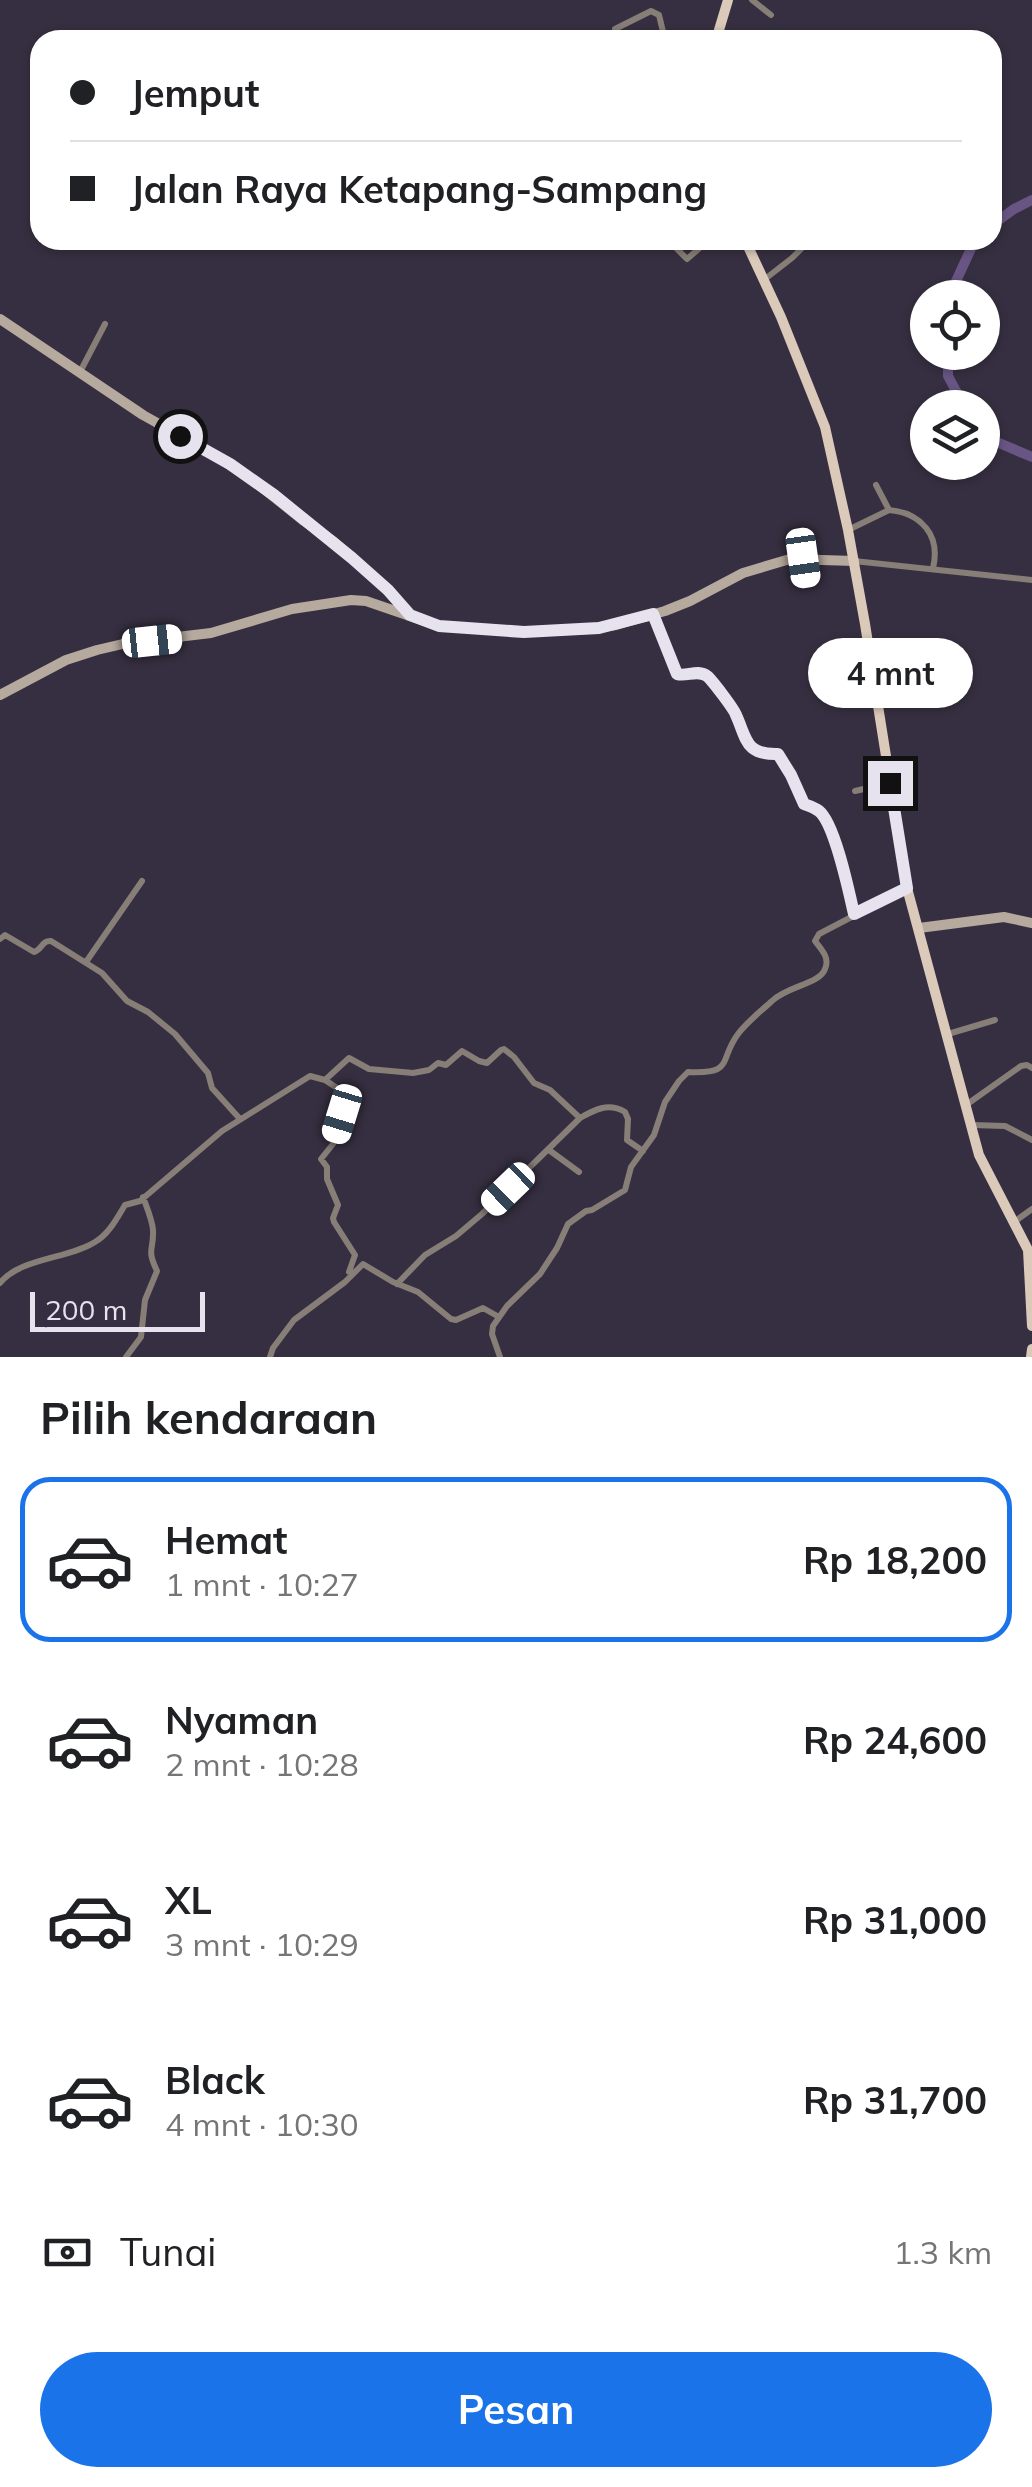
<!DOCTYPE html>
<html lang="id">
<head>
<meta charset="utf-8">
<style>
	:root { --surface:#fff; --page:#f6f6f6; --text:#202124; --muted:#757577; --line:#e0e0e0; --accent:#1a73e8 }
	body { margin:0; font-family:Mulish,sans-serif; background:var(--page); color:var(--text); height:100vh; display:flex; flex-direction:column; font-size:38px; white-space:nowrap }
	* { box-sizing:border-box; margin:0 }
	p { font-size:32px; color:var(--muted) }
	.icon { flex:none; width:55px; height:55px; fill:none; stroke:currentColor; stroke-width:2; stroke-linecap:round; stroke-linejoin:round }
	.map { position:relative; height:1357px; overflow:hidden }
	.sheet { display:flex; flex-direction:column; background:var(--surface); flex:1 }
	.sheet>* { flex:none }
	.hud { position:absolute; left:30px; top:30px; width:972px; height:220px; border-radius:30px; box-shadow:0 2px 8px #0004; display:grid; align-content:center; height:220px; padding:0 40px; background:var(--surface) }
	.tools { position:absolute; left:910px; top:280px; display:grid; gap:20px }
	.tools a { display:grid; place-items:center; width:90px; height:90px; border-radius:50%; background:var(--surface); box-shadow:0 2px 8px #0004; font-size:50px }
	.scale { position:absolute; left:30px; bottom:25px; width:175px; box-sizing:border-box; padding-left:10px; border:5px solid #e6e2ee; border-top:0; font-size:28px; line-height:35px; white-space:nowrap; color:#e6e2ee; -webkit-text-stroke:8px #362f41; paint-order:stroke }
	.end { position:absolute; width:45px; height:45px; margin:-22px; border:12px solid #e6e2ee; background:#111; box-shadow:0 0 0 5px #111 }
	.from { border-radius:50% }
	.bubble { position:absolute; height:70px; border-radius:35px; background:var(--surface); box-shadow:0 2px 8px #0004; font-size:32px; font-weight:700; line-height:70px; text-align:center }
	.car { position:absolute; width:30px; height:60px; margin:-30px -15px; border-radius:12px; box-shadow:0 0 8px 2px #0007; background:linear-gradient(#fff 24%,#345 0 40%,#fff 0 76%,#345 0 86%,#fff 0) }
	.hud b { display:flex; align-items:center; gap:35px; height:95px; font-size:38px }
	.hud b+b { border-top:2px solid var(--line) }
	.hud i { width:25px; height:25px; background:var(--text) }
	ul { padding:0; list-style:none }
	li { display:flex; align-items:center; gap:30px; height:165px; margin:0 20px 15px; padding:0 20px; border:5px solid transparent; border-radius:30px }
	li div { flex:1 }
	li b { display:block; font-size:38px }
	li em { font-style:normal; font-weight:700 }
	li.on { border-color:var(--accent) }
	li>.icon { width:90px; height:90px; stroke-width:1.5 }
	h2 { padding:0 40px; font-size:45px; line-height:120px }
	.pay { display:flex; align-items:center; gap:25px; height:110px; padding:0 40px; font-size:38px }
	.pay p { margin-inline-start:auto }
	.button { display:flex; gap:20px; margin-top:auto; padding:20px 40px }
	.button a { flex:1; height:115px; border-radius:60px; background:var(--accent); color:#fff; font-size:40px; font-weight:700; line-height:115px; text-align:center }
	.map>svg:first-child { display:block }
	.lines { fill:none; stroke-linecap:round; stroke-linejoin:round }
	.river { stroke:#695584; stroke-width:10 }
	.street { stroke:#877e77; stroke-width:6 }
	.secondary { stroke:#b6a99d; stroke-width:10 }
	.primary { stroke:#dbcaba; stroke-width:10 }
	.route { stroke:#e6e2ee; stroke-width:12 }
</style>
</head>
<body>
<div class="map">
<svg width="1032" height="1357" viewBox="0 0 1032 1357">
	<rect width="100%" height="100%" fill="#362f41"/>
	<g class="lines">
		<path class="river" d="M 992,225 L 1014,209 L 1032,200
			M 952,298 L 951,292 L 975,240
			M 948,352 L 948,376 L 965,408
			M 982,429 L 992,440 L 1032,457"/>
		<path class="street" d="M 752,0 L 771,15
			M 615,29 L 651,11 L 659,15 L 665,40
			M 668,244 L 673,245 L 687,259 L 709,240
			M 765,279 L 792,258 L 810,240
			M 80,372 L 105,324
			M 876,485 L 889,510
			M 848,530 L 889,510 C 921,513 941,535 933,568
			M 803,558 L 806,584
			M 854,561 L 1032,580
			M 653,614 L 677,674 C 687,677 698,669 707,677 C 712,681 734,709 737,715 C 749,743 743,752 778,754 L 802,802 L 817,810 L 825,820 L 835,845 L 854,914
			M 832,664 L 870,659
			M 872,665 L 913,657
			M 855,791 L 890,783
			M 0,939 L 5,935 L 34,952 C 42,950 42,940 51,941 L 102,973 L 127,1001 L 148,1012 L 175,1034 L 208,1073 L 212,1088 L 240,1119
			M 86,962 L 142,881
			M 948,1034 L 995,1020
			M 325,1080 L 346,1094 L 333,1144 L 321,1159 L 327,1167 L 327,1179 L 338,1205 L 333,1218 L 334,1222 L 355,1255 L 349,1272
			M 966,1105 L 1021,1066 L 1027,1065 L 1032,1068
			M 972,1125 L 1005,1126 L 1032,1140
			M 549,1150 L 579,1172
			M 1014,1222 L 1032,1209
			M 0,1283 C 20,1258 68,1259 95,1242 C 109,1234 117,1218 125,1205 L 140,1201 L 222,1131 L 310,1076 L 325,1080 L 349,1058 L 369,1069 L 413,1073 L 429,1070 L 438,1063 L 446,1065 L 462,1051 L 479,1061 L 487,1063 L 501,1050 L 504,1049 L 514,1057 L 534,1083 L 550,1090 L 580,1118
			M 397,1284 L 425,1255 L 456,1236 L 482,1214 L 580,1118 C 594,1110 608,1102 625,1112 L 628,1119 L 627,1140 L 643,1151
			M 126,1357 L 141,1337 L 145,1300 L 157,1271 C 146,1248 154,1251 153,1230 C 152,1219 147,1208 143,1197
			M 270,1357 L 273,1348 L 294,1320 L 345,1282 L 363,1264 L 393,1282 L 418,1292 L 451,1319 L 456,1320 L 483,1308 L 499,1317
			M 500,1357 L 492,1334 L 493,1326 L 507,1306 L 540,1274 L 557,1248 L 568,1224 L 586,1211 L 592,1210 L 625,1190 L 631,1167 L 654,1135 L 665,1102 L 679,1081 L 688,1072 C 735,1074 718,1061 738,1034 C 747,1022 761,1011 772,1001 C 787,986 820,984 825,969 C 830,958 822,950 815,941 L 819,934 L 907,888"/>
		<path class="secondary" d="M 0,319 L 143,415 L 209,452 L 249,477 L 304,521 L 333,541 L 388,590 L 407,612
			M 0,695 L 66,660 L 97,650 L 127,643 L 211,633 L 292,609 L 351,600 L 366,601 L 439,626 L 524,632 L 588,629 L 616,625 L 665,611 L 690,601 L 743,573 L 790,559 L 854,561
			M 919,928 L 1004,917 L 1032,923"/>
		<path class="primary" d="M 716,40 L 728,0
			M 745,240 L 781,317 L 825,427 L 848,530 L 865,624 L 907,888 L 979,1155 L 1028,1250 L 1032,1326
			M 1031,1357 L 1032,1349"/>
	</g>
	<g class="lines">
		<path class="route" d="M 180,436 L 230,464 L 274,495 L 352,558 L 388,590 L 410,615 L 439,626 L 524,632 L 599,628 L 653,614 L 677,674 C 686,677 698,669 707,676 C 712,680 734,709 736,715 C 747,739 745,755 778,754 L 791,775 L 804,804 C 809,806 814,807 819,811 C 835,824 849,892 854,914 L 907,888 L 890,783"/>
	</g>
</svg>
<div class="tools">
<a><svg class="icon" aria-label="locate" viewBox="0 0 24 24"><circle cx="12" cy="12" r="6"/><path d="M12 2v4M12 18v4M2 12h4M18 12h4"/></svg></a>
<a><svg class="icon" aria-label="layers" viewBox="0 0 24 24"><path d="M12 4l9 5-9 5-9-5zM3 14l9 5 9-5"/></svg></a>
</div>
<div class="scale">200 m</div>
<i class="end from" style="left:180px;top:436px"></i>
<i class="end" style="left:890px;top:783px"></i>
<div class="bubble" style="left:808px;top:638px;width:165px">4 mnt</div>
<i class="car" style="left:803px;top:558px;rotate:172deg"></i>
<i class="car" style="left:152px;top:641px;rotate:84deg"></i>
<i class="car" style="left:342px;top:1114px;rotate:197deg"></i>
<i class="car" style="left:508px;top:1189px;rotate:226deg"></i>
<div class="hud">
<b><i class="from"></i>Jemput</b>
<b><i></i>Jalan Raya Ketapang-Sampang</b>
</div>
</div>
<section class="sheet">
<h2>Pilih kendaraan</h2>
<ul>
<li class="on"><svg class="icon" aria-label="car" viewBox="0 0 24 24"><path d="M5 17H2v-5l4-1 3-4h7l3 4 3 1v5h-3M9 17h6M6 11h13"/><circle cx="7" cy="17" r="2"/><circle cx="17" cy="17" r="2"/></svg><div><b>Hemat</b><p>1 mnt · 10:27</p></div><em>Rp 18,200</em></li>
<li><svg class="icon" aria-label="car" viewBox="0 0 24 24"><path d="M5 17H2v-5l4-1 3-4h7l3 4 3 1v5h-3M9 17h6M6 11h13"/><circle cx="7" cy="17" r="2"/><circle cx="17" cy="17" r="2"/></svg><div><b>Nyaman</b><p>2 mnt · 10:28</p></div><em>Rp 24,600</em></li>
<li><svg class="icon" aria-label="car" viewBox="0 0 24 24"><path d="M5 17H2v-5l4-1 3-4h7l3 4 3 1v5h-3M9 17h6M6 11h13"/><circle cx="7" cy="17" r="2"/><circle cx="17" cy="17" r="2"/></svg><div><b>XL</b><p>3 mnt · 10:29</p></div><em>Rp 31,000</em></li>
<li><svg class="icon" aria-label="car" viewBox="0 0 24 24"><path d="M5 17H2v-5l4-1 3-4h7l3 4 3 1v5h-3M9 17h6M6 11h13"/><circle cx="7" cy="17" r="2"/><circle cx="17" cy="17" r="2"/></svg><div><b>Black</b><p>4 mnt · 10:30</p></div><em>Rp 31,700</em></li>
</ul>
<div class="pay"><svg class="icon" aria-label="cash" viewBox="0 0 24 24"><path d="M3 7h18v10H3z"/><circle cx="12" cy="12" r="2"/></svg>Tunai<p>1.3 km</p></div>
<div class="button"><a>Pesan</a></div>
</section>
</body>
</html>
